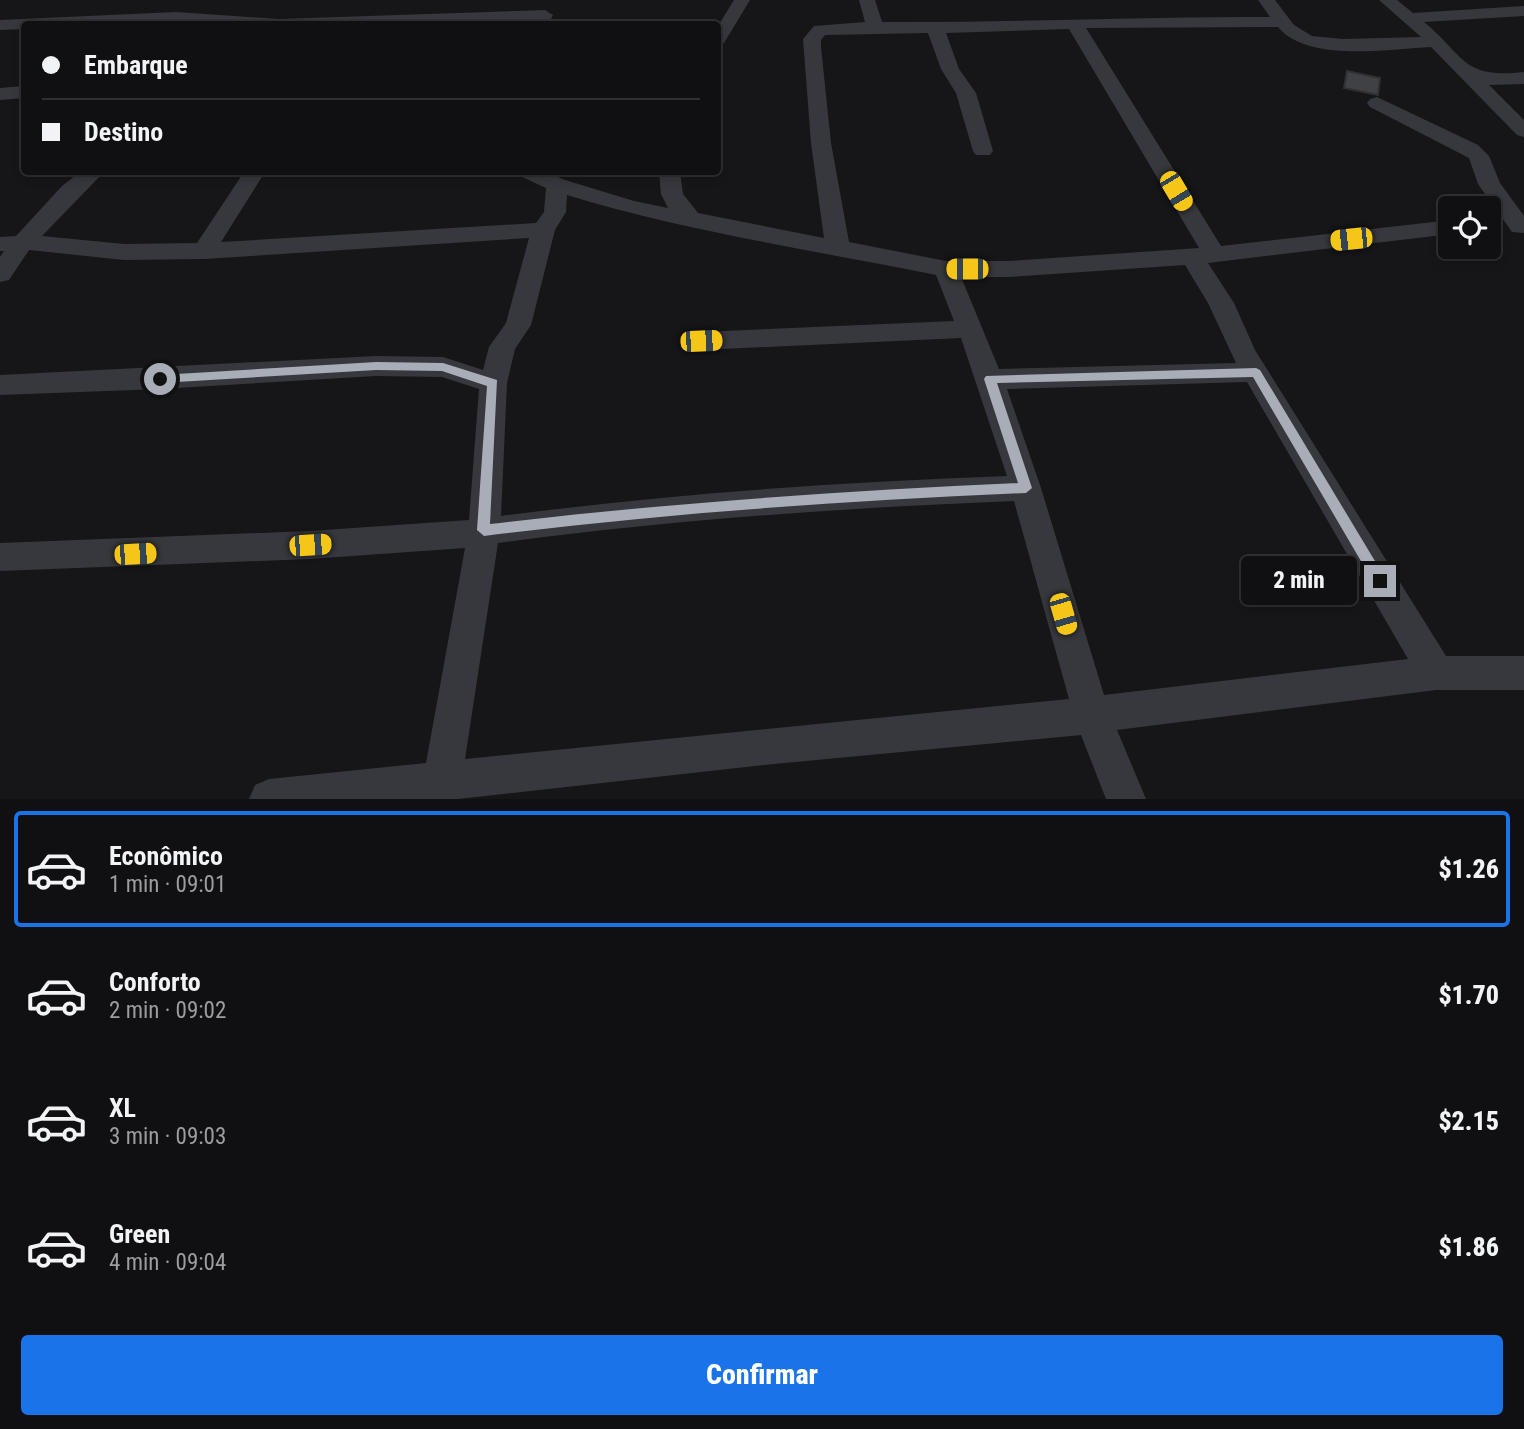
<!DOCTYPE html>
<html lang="pt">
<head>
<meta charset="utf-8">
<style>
	:root { --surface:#101012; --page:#1e1e20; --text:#f1f3f6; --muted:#9c9d9f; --line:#303032; --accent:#1a73e8 }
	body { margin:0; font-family:"Roboto Condensed",sans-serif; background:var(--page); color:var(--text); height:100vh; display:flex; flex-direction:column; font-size:26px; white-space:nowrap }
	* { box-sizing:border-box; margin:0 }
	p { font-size:23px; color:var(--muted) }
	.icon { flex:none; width:38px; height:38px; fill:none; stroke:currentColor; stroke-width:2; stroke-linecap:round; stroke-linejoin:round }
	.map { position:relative; height:799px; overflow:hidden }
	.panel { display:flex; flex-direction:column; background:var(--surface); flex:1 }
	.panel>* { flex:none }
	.banner { position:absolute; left:21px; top:21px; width:700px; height:154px; border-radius:7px; box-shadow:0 4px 10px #0003,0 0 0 2px var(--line); display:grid; align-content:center; height:154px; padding:0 21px; background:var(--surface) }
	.tools { position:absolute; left:1438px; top:196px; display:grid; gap:14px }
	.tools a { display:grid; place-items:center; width:63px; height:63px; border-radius:7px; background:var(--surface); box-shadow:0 4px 10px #0003,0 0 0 2px var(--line); font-size:35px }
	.end { position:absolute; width:32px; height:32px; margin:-16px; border:9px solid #a8adb8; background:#111; box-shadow:0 0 0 4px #111 }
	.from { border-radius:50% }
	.bubble { position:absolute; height:49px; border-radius:7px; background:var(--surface); box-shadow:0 4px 10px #0003,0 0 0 2px var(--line); font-size:23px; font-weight:800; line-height:49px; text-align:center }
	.car { position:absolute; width:21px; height:42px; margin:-21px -10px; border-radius:9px; box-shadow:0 0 5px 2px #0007; background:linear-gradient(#f5c518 24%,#345 0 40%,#f5c518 0 76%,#345 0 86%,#f5c518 0) }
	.banner b { display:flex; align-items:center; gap:24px; height:66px; font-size:26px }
	.banner b+b { border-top:2px solid var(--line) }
	.banner i { width:18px; height:18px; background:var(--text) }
	ul { padding:12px 0 0; list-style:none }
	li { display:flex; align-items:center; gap:21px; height:116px; margin:0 14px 10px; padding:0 7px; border:4px solid transparent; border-radius:7px }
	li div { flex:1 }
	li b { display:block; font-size:26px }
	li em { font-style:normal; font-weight:800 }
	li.on { border-color:var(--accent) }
	li>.icon { width:63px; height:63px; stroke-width:1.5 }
	.action { display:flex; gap:14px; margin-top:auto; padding:14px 21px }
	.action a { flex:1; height:80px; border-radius:7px; background:var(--accent); color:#fff; font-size:28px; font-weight:800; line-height:80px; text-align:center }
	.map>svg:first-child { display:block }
	.building { fill:#404145; stroke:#303034; stroke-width:2 }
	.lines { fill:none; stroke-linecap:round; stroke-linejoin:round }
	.minor { fill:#37383d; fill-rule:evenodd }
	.route { fill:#a8adb8 }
</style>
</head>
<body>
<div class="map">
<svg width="1524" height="799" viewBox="0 0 1524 799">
	<rect width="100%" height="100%" fill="#161618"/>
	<path class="building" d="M 1347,71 L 1380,78 L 1378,95 L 1344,88 Z"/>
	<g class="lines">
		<path class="minor" d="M 734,0 L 750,0 L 724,43 L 718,44 L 718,26 Z
			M 859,0 L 875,0 L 882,22 C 1012,23 1141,16 1270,17 L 1258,0 L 1275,0 L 1294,25 L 1312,36 L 1343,39 L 1421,37 L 1379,0 L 1397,0 L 1413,13 L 1524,6 L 1524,16 L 1424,22 C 1466,57 1462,79 1524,72 L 1524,84 L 1489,85 L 1524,120 L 1524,137 L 1517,135 L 1431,47 C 1389,49 1308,63 1278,27 L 1086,28 L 1221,246 L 1451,220 L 1451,234 L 1208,263 L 1234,303 L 1255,350 L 1446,656 L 1524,656 L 1524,690 L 1436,690 L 1117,730 L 1146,799 L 1106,799 L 1081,735 L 774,764 L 458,799 L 249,799 L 255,785 L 269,779 L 426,763 L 465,548 L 310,559 L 0,571 L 0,543 L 310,531 L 469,520 L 479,389 L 442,377 L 376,376 L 160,389 L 0,395 L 0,375 L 376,356 L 443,357 L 483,370 L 489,347 L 506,323 L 529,238 L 204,259 L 124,260 L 29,250 L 9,280 L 0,282 L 0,257 L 4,251 L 0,251 L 0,237 L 16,236 L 62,186 L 80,172 L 104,172 L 42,236 L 124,244 L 197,243 L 244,172 L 265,172 L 221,242 L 536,223 L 544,212 L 546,188 L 522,177 L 520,172 L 546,172 L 565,180 L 634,201 L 668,208 L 661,194 L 659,172 L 680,172 L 683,194 L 698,213 L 824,238 L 811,143 L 803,39 L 814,26 L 865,22 ZM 1069,29 L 1199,248 L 1009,261 L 946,261 L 849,242 L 831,143 L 821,47 L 821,40 L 825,35 L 928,33 L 941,69 L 956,93 L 973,151 L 976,155 L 990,155 L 993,151 L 976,93 L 959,69 L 946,33 ZM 567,195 C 688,232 813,250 936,275 L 954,321 L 701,332 L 692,334 L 688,341 L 692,348 L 701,350 L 961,338 L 1007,476 C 838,482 668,494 501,516 L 507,383 L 515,349 L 531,325 L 555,230 L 566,212 ZM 1185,265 L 1208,303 L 1236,363 L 999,369 L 961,277 L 1009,277 ZM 1247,382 L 1408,659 L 1104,695 L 1041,488 L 1007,389 ZM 1014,501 L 1069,699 L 465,759 L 498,543 C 669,520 842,508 1014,501 Z
			M 545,10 L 553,15 L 551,19 L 416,24 L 176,22 L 24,24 L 24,29 L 0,30 L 0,20 L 176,12 L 279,19 Z
			M 24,86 L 24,98 L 0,100 L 0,88 Z
			M 1377,97 L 1478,145 L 1489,156 L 1500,183 L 1524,216 L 1524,233 L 1512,232 L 1478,184 L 1469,158 L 1370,107 L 1367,103 L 1370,99 Z"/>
	</g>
	<path class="route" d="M 376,362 L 443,363 L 497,380 L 490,524 C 666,503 842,491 1018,483 L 984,379 L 986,376 L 1256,368 L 1260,370 L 1387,581 L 1380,587 L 1375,585 L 1253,377 L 997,383 L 1032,488 L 1026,493 C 844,501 664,513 484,536 L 477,530 L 487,386 L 442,371 L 376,370 L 160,383 L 155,379 L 160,375 Z"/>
</svg>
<div class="tools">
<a><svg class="icon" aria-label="locate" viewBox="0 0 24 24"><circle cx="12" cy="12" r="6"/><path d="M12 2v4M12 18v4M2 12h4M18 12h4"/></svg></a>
</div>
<i class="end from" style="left:160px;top:379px"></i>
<i class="end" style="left:1380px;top:581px"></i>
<div class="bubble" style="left:1241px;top:556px;width:116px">2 min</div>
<i class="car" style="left:1176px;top:191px;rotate:149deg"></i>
<i class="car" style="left:1351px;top:239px;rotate:264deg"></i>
<i class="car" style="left:967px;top:269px;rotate:270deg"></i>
<i class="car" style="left:701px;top:341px;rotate:88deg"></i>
<i class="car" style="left:310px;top:545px;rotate:86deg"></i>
<i class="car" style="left:135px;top:554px;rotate:87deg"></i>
<i class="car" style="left:1063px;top:614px;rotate:164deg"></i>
<div class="banner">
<b><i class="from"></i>Embarque</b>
<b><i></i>Destino</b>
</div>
</div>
<section class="panel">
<ul>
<li class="on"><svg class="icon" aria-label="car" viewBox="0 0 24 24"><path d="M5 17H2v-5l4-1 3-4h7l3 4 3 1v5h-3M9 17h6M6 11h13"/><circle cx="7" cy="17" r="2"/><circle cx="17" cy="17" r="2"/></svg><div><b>Econômico</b><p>1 min · 09:01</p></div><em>$1.26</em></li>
<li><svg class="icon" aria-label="car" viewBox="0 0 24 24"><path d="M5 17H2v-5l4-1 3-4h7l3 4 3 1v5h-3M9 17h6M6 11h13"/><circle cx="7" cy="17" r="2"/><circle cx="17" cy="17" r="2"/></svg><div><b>Conforto</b><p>2 min · 09:02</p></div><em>$1.70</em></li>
<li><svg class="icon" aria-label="car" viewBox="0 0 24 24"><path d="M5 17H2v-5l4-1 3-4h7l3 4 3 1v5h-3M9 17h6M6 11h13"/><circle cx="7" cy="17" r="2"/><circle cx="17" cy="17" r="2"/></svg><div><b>XL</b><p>3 min · 09:03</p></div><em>$2.15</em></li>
<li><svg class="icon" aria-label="car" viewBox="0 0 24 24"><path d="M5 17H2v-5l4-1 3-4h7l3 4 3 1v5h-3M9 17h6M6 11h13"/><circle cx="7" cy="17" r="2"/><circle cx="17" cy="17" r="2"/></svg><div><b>Green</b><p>4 min · 09:04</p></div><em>$1.86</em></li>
</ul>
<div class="action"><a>Confirmar</a></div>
</section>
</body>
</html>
